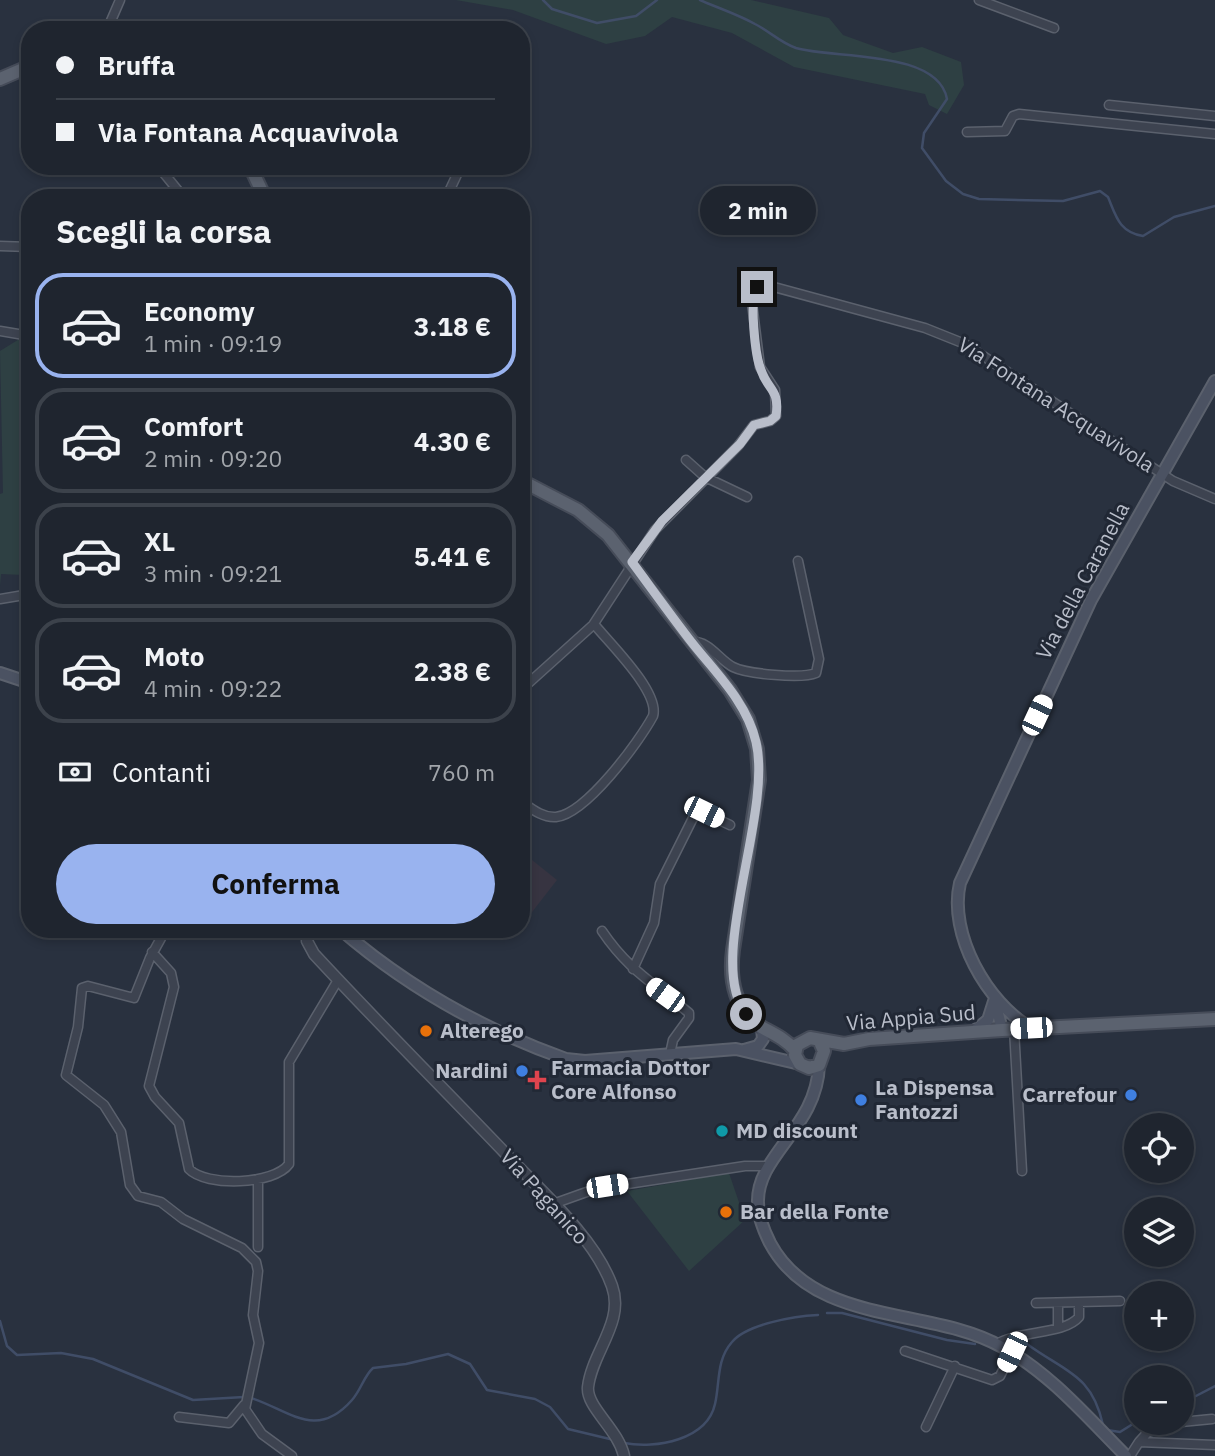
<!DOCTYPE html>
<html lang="it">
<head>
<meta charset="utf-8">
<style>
	:root { --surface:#1f252f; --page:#2c313b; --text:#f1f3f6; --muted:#a1a5aa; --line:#3c424b; --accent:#99b3ef }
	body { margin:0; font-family:"IBM Plex Sans",sans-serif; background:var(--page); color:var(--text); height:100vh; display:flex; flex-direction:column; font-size:26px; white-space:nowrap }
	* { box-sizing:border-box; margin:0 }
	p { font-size:23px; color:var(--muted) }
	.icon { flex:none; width:38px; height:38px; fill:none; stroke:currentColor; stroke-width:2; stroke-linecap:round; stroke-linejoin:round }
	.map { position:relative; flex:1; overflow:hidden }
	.details { position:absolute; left:21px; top:189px; width:509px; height:749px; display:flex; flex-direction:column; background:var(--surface); border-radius:28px; box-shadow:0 4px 10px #0003,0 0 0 2px var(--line) }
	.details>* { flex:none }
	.guide { position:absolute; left:21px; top:21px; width:509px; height:154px; border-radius:28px; box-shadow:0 4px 10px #0003,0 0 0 2px var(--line); display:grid; align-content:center; height:154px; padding:0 35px; background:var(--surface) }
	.buttons { position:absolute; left:1124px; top:1113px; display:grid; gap:14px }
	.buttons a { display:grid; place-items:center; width:70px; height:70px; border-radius:50%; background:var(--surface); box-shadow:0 4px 10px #0003,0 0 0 2px var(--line); font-size:35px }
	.end { position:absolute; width:32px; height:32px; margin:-16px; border:9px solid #b9beca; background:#111; box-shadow:0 0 0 4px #111 }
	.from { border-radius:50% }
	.bubble { position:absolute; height:49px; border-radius:24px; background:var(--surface); box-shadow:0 4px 10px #0003,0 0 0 2px var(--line); font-size:23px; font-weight:800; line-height:49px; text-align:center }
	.car { position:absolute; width:21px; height:42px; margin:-21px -10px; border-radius:9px; box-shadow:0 0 5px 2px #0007; background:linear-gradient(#fff 24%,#345 0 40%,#fff 0 76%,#345 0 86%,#fff 0) }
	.guide b { display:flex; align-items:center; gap:24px; height:66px; font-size:26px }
	.guide b+b { border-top:2px solid var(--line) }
	.guide i { width:18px; height:18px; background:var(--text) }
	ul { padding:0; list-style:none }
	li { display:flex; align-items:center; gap:21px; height:105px; margin:0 14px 10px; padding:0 21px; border:4px solid var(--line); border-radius:28px }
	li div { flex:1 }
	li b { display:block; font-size:26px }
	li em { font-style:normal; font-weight:800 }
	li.current { border-color:var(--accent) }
	li>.icon { width:63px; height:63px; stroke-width:1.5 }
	h2 { padding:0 35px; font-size:32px; line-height:84px }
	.pay { display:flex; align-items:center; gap:18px; height:77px; padding:0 35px; font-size:26px }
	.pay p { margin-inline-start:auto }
	.action { display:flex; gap:14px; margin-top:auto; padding:14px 35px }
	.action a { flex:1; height:80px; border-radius:42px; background:var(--accent); color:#111; font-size:28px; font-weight:800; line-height:80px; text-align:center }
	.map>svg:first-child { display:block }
	.medical { fill:#373441 }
	.green { fill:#2e4043 }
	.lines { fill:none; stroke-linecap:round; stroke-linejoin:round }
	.stream { stroke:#404d67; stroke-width:2.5 }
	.minor-casing { stroke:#5b616d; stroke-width:11 }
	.tertiary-casing { stroke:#5b616d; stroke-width:13 }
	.secondary-casing { stroke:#5b616d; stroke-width:14 }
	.primary-casing { stroke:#464c59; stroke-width:16 }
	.minor { stroke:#3d4350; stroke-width:8 }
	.tertiary { stroke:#3d4350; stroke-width:10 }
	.secondary { stroke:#4b5262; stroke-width:10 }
	.primary { stroke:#5b626f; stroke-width:12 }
	.route { stroke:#b9beca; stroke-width:9 }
	.food-dot { fill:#e8710a; stroke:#212835; stroke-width:2.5 }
	.shop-dot { fill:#3f7fe0; stroke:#212835; stroke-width:2.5 }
	.health-dot { fill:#e0444e; stroke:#212835; stroke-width:2.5 }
	.culture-dot { fill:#0f9aa8; stroke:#212835; stroke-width:2.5 }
	.labels { text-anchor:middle; stroke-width:6; stroke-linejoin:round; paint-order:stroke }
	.street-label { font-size:21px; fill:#b9beca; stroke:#212835 }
	.poi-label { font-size:21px; font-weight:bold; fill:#b9beca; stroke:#212835; text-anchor:start }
</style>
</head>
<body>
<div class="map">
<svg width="1215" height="1456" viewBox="0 0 1215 1456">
	<rect width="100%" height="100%" fill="#29313f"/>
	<path class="medical" d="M 522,852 L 557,880 L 522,925 Z"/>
	<path class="green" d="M 456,0 L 751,0 L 829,18 L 843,35 L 893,53 L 922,47 L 961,62 L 964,85 L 947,114 L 929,105 L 925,94 L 794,67 L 732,33 L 672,17 L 645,36 L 606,44 L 513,10 Z
		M 21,338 L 30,339 L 30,592 L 24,575 L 1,574 L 0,586 L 0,494 L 3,493 L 0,351 Z
		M 729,1173 L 745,1220 L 689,1271 L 627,1191 Z"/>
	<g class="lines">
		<path class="stream" d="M 543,0 L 552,9 L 597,23 L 636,16 L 657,0
			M 700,0 C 718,8 737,14 755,24 C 769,31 781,43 796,48 C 832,59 938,49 947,99 L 924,133 L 922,148 L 946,181 L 963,194 L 979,199 L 1063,201 L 1100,191 L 1108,197 C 1116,216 1119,232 1143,236 L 1174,217 L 1215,206
			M 827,1313 L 842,1313 L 947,1340 L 975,1344
			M 0,1321 L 7,1346 L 17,1355 L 61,1353 L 93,1359 L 193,1400 L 244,1397
			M 1018,1342 L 1027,1344 C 1065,1372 1092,1374 1103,1425
			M 1181,1397 L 1194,1397 L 1215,1386
			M 251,1398 C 289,1410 316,1441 352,1400 C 361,1390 364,1376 373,1368 L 406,1364 L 448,1354 L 470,1364 L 487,1390 L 535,1399 L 550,1407 L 568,1429 L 614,1440
			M 1107,1430 L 1120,1432 L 1136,1422
			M 624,1443 C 656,1449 707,1440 715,1404 C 720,1383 716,1360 732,1342 C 747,1324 795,1316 818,1315"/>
		<defs>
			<path id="minor" d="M 979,0 L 1054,28
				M 107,30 L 120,0
				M 1109,105 L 1215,116
				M 967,132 L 1005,131 L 1013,116 L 1019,114 L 1215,134
				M 158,166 L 184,198
				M 446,198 L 461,166
				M 0,246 L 30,247
				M 0,331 L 30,336
				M 686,460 L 705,477 L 747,497
				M 0,599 L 30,594
				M 691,642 C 709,640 719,660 733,667 C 747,674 802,679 816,673 L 819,659 L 798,561
				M 522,689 L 593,625 L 655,530 L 738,446 L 754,425 L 770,421 L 776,416 L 775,390 L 760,367 L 752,303 L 754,291 L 763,284 L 925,328 L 965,344 L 1173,481 L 1215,499
				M 522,802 C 532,809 543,818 556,817 C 586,814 639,742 653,716 C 660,692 610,644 594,624
				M 166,929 L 150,958 L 134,998 L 88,986 L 82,988 L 78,1027 L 66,1075 L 104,1105 L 121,1132 L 130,1185 L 138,1196 L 161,1202 L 183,1219 L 242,1248 L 256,1262 L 258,1271 L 253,1315 L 259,1343 L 245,1409 L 262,1434 L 292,1456
				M 602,931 C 629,971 654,983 689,1013 L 689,1018 L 673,1040 L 670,1054
				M 152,952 L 171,973 L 174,987 L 149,1086 L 155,1097 L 179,1123 L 189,1169 C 206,1187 274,1185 289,1164 L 289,1062 L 338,980
				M 633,969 L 654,923 L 660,884 L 695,814 L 702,812 L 730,825
				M 1014,1029 L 1022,1171
				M 258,1179 L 258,1247
				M 553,1204 L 595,1189 L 745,1166 L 769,1166
				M 1036,1303 L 1120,1301
				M 1058,1327 L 1058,1303
				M 997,1344 C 1019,1330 1064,1335 1079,1317 L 1079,1302
				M 905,1351 L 992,1380 L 1000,1376 L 1012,1352
				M 179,1417 L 229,1423 L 244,1405
				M 1181,1422 L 1212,1419
				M 926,1427 L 955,1366
				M 1139,1442 L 1148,1432 L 1179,1423
				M 1130,1456 L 1139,1442 L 1215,1445"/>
			<path id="tertiary" d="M 309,929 L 307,941 L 314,954 C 377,1022 442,1087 506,1154 C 540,1190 595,1238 612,1286 C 625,1322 592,1352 588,1387 C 586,1407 618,1429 624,1456"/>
			<path id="secondary" d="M 0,673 L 30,683
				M 340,929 C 406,986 484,1030 566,1059 L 585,1061 L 736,1049 L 800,1064
				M 995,1001 L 1002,1030
				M 1031,1028 C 987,1003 948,934 960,883 L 1091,600 L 1215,381
				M 973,1032 L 988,1020 L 995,998
				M 744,1050 L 758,1046 L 763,1039 L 762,1028
				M 819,1065 C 817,1128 756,1155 758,1203 C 758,1217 764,1231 770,1243 C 815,1327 930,1306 1002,1347 C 1050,1373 1088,1418 1126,1456"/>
			<path id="primary" d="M 0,79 L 30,66
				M 250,166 L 265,198
				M 522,481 L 578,510 L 608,535 L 730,690 L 748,719 L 757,749 L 759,780 L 733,950 C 729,980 735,1012 763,1028 C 776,1035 785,1039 795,1050
				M 820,1042 L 824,1051 L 819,1065 L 809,1068 L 800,1064 L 795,1055 L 797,1045 L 810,1038 L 844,1044 L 869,1039 L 1002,1030 L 1215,1019"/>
		</defs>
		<use href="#minor" class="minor-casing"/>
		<use href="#tertiary" class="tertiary-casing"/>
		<use href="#secondary" class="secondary-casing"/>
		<use href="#primary" class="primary-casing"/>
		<use href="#minor" class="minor"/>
		<use href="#tertiary" class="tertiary"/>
		<use href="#secondary" class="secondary"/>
		<use href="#primary" class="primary"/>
	</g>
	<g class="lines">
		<path class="route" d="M 746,1014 C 705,961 773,814 756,742 C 747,703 717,674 693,644 C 672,617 652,589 632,562 L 662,521 L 740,444 L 754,425 L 770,421 L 776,416 C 780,389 768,391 761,370 C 755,356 749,298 757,287"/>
	</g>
	<g class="food-dot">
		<circle cx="426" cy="1031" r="7"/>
		<circle cx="726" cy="1212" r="7"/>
	</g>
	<g class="shop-dot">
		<circle cx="522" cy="1071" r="7"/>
		<circle cx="1131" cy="1095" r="7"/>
		<circle cx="861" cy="1100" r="7"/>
	</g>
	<path class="health-dot" d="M533.5 1069.5h7v7h7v7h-7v7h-7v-7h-7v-7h7z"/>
	<circle class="culture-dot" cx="722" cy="1131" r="7"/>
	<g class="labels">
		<g class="street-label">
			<text transform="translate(1056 405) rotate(33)" y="7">Via Fontana Acquavivola</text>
			<text transform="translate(1083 581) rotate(-62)" y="7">Via della Caranella</text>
			<text transform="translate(911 1018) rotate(-5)" y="7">Via Appia Sud</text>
			<text transform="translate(544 1197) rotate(48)" y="7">Via Paganico</text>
		</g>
		<g class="poi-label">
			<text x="440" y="1038">Alterego</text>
			<text x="551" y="1075">Farmacia Dottor<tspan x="551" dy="24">Core Alfonso</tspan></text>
			<text x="508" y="1078" text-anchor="end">Nardini</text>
			<text x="875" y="1095">La Dispensa<tspan x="875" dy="24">Fantozzi</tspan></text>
			<text x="1117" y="1102" text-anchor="end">Carrefour</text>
			<text x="736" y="1138">MD discount</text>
			<text x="740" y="1219">Bar della Fonte</text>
		</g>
	</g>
</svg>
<div class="buttons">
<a><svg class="icon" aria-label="locate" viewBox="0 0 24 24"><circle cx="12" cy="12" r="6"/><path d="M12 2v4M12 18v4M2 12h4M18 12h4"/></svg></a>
<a><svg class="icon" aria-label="layers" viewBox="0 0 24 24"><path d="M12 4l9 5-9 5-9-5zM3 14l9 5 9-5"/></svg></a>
<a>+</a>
<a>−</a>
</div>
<i class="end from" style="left:746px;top:1014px"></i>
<i class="end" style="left:757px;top:287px"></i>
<div class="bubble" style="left:700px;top:186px;width:116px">2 min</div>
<i class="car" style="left:1037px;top:715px;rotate:25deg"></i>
<i class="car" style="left:704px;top:812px;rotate:116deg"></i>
<i class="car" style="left:665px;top:995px;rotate:306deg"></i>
<i class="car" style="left:1031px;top:1028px;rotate:267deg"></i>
<i class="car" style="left:607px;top:1186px;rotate:81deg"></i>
<i class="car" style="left:1012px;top:1352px;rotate:205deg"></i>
<div class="guide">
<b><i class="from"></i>Bruffa</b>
<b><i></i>Via Fontana Acquavivola</b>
</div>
<section class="details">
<h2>Scegli la corsa</h2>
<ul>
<li class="current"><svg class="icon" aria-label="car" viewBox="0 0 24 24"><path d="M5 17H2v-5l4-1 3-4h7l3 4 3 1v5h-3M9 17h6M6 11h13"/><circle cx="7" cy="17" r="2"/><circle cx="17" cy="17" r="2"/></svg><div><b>Economy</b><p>1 min · 09:19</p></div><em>3.18 €</em></li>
<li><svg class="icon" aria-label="car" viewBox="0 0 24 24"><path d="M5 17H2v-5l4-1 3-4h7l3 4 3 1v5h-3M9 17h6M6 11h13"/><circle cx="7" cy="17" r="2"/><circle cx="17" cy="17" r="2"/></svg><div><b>Comfort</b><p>2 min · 09:20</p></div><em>4.30 €</em></li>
<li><svg class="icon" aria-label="car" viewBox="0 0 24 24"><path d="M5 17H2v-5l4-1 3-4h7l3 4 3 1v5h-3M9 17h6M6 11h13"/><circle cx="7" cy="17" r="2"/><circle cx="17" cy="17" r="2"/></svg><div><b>XL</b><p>3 min · 09:21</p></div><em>5.41 €</em></li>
<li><svg class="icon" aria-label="car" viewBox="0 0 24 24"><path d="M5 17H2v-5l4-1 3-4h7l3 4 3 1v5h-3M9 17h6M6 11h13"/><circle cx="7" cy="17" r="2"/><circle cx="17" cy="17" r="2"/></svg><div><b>Moto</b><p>4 min · 09:22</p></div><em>2.38 €</em></li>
</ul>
<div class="pay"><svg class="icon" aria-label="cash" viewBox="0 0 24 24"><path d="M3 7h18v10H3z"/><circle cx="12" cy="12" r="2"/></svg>Contanti<p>760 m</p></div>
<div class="action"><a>Conferma</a></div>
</section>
</div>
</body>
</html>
